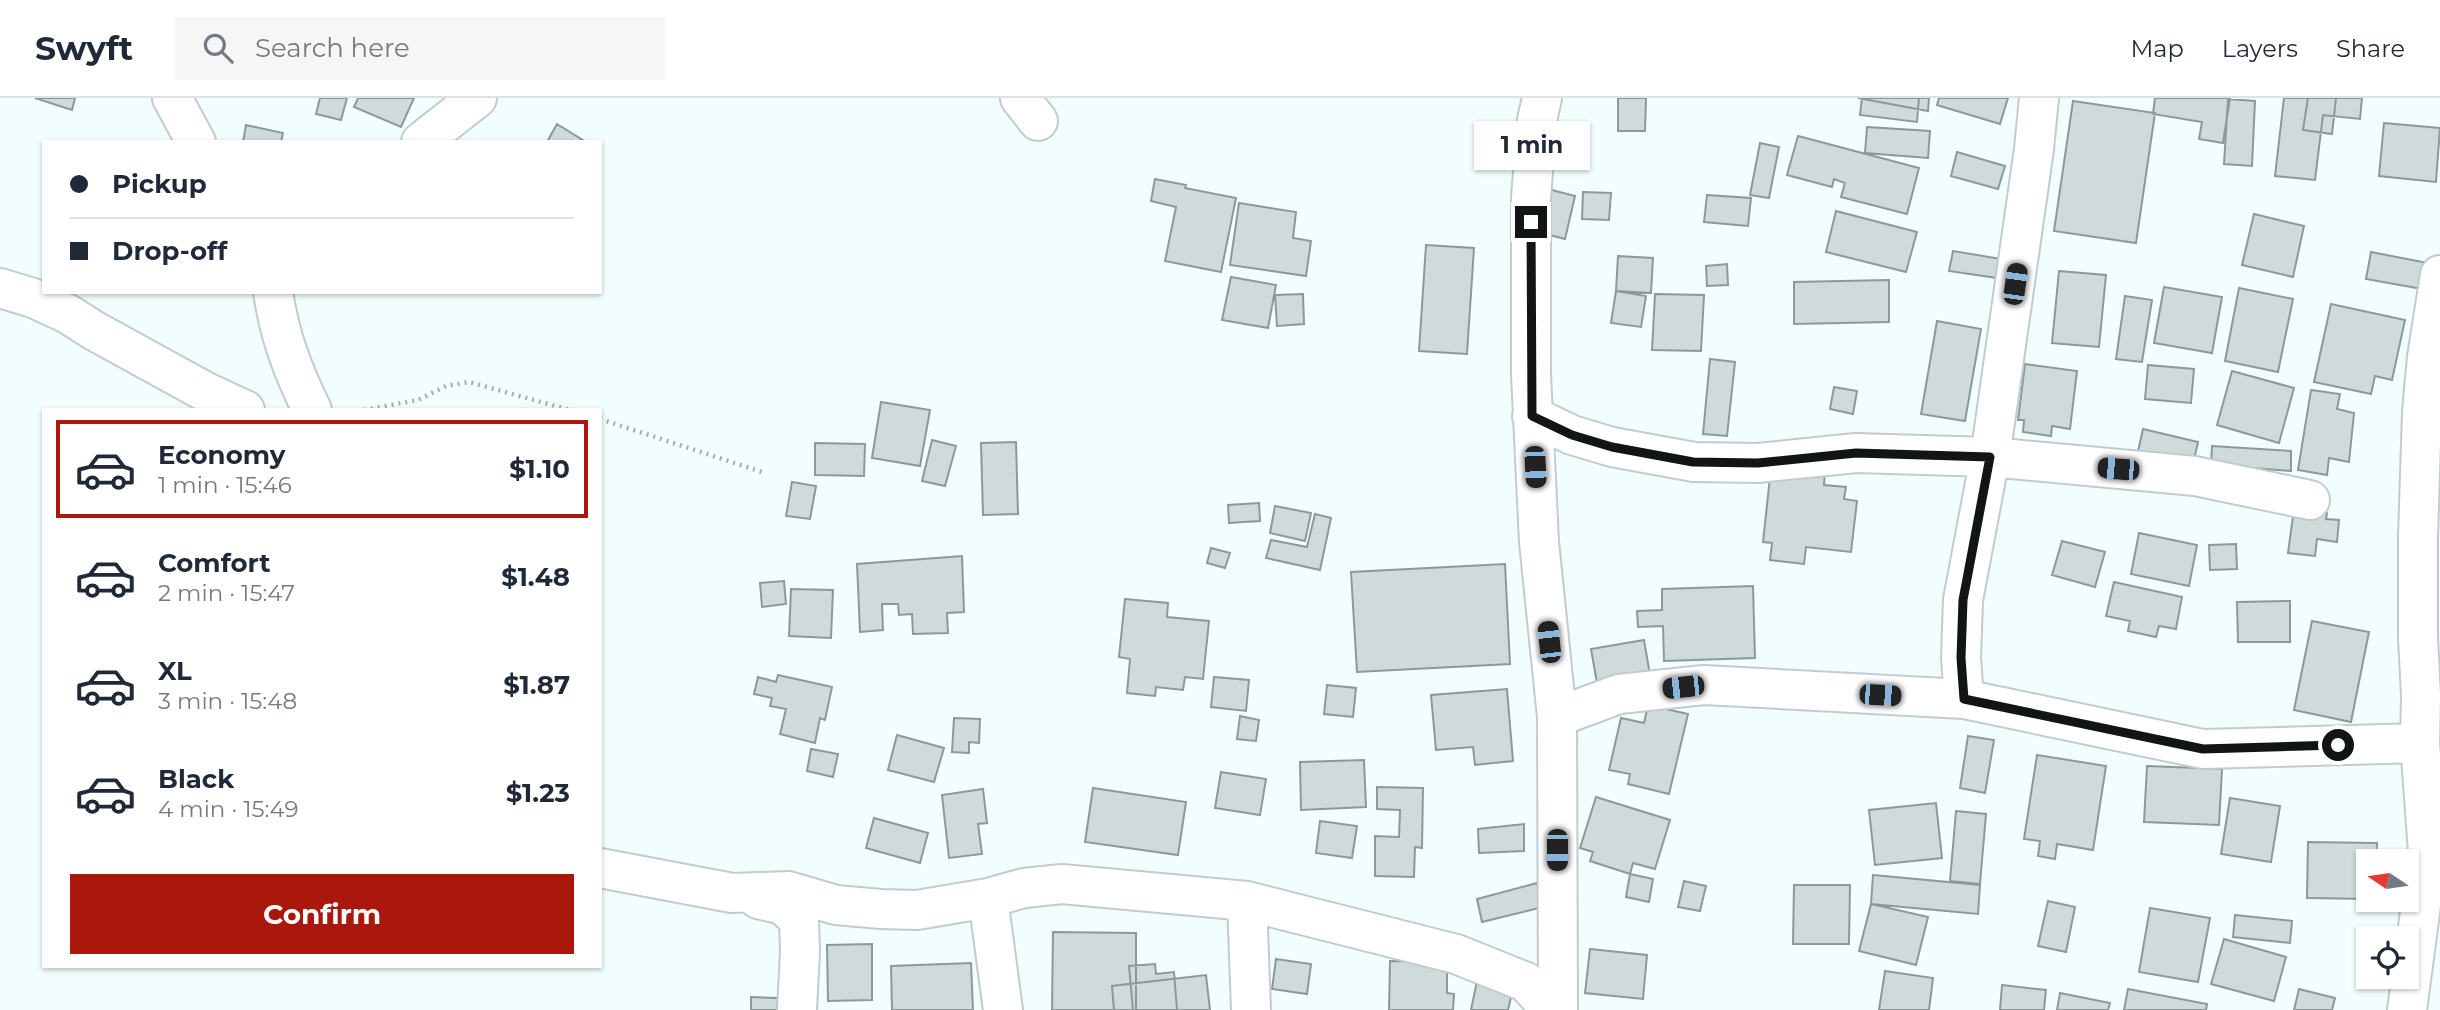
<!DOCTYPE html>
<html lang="en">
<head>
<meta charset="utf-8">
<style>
	:root { --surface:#fff; --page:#f6f6f7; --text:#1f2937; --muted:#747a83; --line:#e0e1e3; --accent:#a9170d }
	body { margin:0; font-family:Montserrat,sans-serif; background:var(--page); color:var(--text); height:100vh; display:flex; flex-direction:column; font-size:26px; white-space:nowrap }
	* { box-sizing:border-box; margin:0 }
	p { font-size:23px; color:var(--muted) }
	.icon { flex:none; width:38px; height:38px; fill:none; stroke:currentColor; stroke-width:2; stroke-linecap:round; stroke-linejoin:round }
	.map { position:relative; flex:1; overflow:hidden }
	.sheet { position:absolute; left:42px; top:310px; width:560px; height:560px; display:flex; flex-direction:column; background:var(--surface); border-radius:0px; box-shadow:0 2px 5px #0004 }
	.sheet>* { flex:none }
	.banner { position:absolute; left:42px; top:42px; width:560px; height:154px; border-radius:0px; box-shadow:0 2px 5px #0004; display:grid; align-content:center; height:154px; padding:0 28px; background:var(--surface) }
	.needle { width:46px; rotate:283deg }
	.tools { position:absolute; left:2356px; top:751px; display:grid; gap:14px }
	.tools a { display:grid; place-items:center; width:63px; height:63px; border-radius:0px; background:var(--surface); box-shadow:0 2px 5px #0004; font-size:35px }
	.end { position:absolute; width:32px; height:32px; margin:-16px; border:9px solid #111515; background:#fff; box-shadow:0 0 0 4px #fff }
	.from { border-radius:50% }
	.bubble { position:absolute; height:49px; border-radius:0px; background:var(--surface); box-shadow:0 2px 5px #0004; font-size:23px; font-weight:700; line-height:49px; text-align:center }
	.car { position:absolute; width:21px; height:42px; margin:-21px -10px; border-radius:9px; box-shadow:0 0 5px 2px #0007; background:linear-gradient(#222 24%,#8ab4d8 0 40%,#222 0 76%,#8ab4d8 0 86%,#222 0) }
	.banner b { display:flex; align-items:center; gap:24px; height:66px; font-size:26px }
	.banner b+b { border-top:2px solid var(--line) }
	.banner i { width:18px; height:18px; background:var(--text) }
	ul { padding:12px 0 0; list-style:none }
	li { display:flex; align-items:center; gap:21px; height:98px; margin:0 14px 10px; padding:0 14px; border:4px solid transparent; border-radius:0px }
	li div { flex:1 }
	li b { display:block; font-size:26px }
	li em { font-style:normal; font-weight:700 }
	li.active { border-color:var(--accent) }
	li>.icon { width:63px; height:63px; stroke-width:1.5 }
	.cta { display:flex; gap:14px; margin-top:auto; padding:14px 28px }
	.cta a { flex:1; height:80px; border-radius:0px; background:var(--accent); color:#fff; font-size:28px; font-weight:700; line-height:80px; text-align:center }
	header { display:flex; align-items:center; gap:42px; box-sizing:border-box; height:98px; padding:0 35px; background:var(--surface); border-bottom:2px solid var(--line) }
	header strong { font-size:33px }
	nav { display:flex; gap:38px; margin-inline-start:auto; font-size:24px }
	.search { width:490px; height:63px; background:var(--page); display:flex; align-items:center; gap:18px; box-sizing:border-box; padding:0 24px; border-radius:0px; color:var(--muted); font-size:26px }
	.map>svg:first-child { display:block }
	.building { fill:#cfdbdb; stroke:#8d9998; stroke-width:2 }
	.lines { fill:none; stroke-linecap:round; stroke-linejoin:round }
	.minor-casing { stroke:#c1cdcc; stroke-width:42 }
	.path { stroke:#a4aead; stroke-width:4.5; stroke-dasharray:2 5; stroke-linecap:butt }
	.minor { stroke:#fff; stroke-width:38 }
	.route { stroke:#111515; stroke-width:9 }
</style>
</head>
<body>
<header>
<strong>Swyft</strong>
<div class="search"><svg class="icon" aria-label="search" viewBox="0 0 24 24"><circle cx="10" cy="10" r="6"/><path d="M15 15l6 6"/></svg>Search here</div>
<nav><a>Map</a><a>Layers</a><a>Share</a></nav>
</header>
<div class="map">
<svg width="2440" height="912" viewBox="0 0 2440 912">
	<rect width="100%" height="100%" fill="#f1fefd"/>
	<path class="building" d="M 35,0 L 75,0 L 72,12 Z
		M 320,0 L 347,0 L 341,22 L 316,16 Z
		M 358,0 L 414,0 L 401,29 L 354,9 Z
		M 1618,0 L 1646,0 L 1645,33 L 1618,33 Z
		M 1858,0 L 1929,0 L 1928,13 Z
		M 1862,0 L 1919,0 L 1917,24 L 1860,17 Z
		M 1939,0 L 2008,0 L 2000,26 L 1937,7 Z
		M 2155,0 L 2230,0 L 2223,45 L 2199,41 L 2202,24 L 2153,16 Z
		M 2284,0 L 2362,0 L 2360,21 L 2323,17 L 2315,82 L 2275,78 Z
		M 2308,0 L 2336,0 L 2332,36 L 2303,32 Z
		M 2228,1 L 2255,3 L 2252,68 L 2224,66 Z
		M 2073,3 L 2155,15 L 2136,145 L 2054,133 Z
		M 2384,25 L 2440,30 L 2436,84 L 2379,78 Z
		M 557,26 L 586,44 L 547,44 Z
		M 246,27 L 283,35 L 281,44 L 243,44 Z
		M 1867,29 L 1930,33 L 1928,60 L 1865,55 Z
		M 1798,38 L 1919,70 L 1907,116 L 1841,99 L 1845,85 L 1834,81 L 1832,89 L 1787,77 Z
		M 1760,45 L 1779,49 L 1769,100 L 1750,97 Z
		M 1957,54 L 2005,68 L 1998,91 L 1951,78 Z
		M 1155,81 L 1186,87 L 1185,90 L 1236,100 L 1221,174 L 1165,163 L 1176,109 L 1151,103 Z
		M 1548,91 L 1575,98 L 1565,141 L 1538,134 Z
		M 1583,94 L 1611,95 L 1609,122 L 1582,121 Z
		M 1707,97 L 1751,100 L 1748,128 L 1704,124 Z
		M 1239,105 L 1296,114 L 1293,140 L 1311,143 L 1306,178 L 1230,167 Z
		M 1836,113 L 1917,134 L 1906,174 L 1826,154 Z
		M 2254,116 L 2304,128 L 2293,179 L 2242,167 Z
		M 1426,147 L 1474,150 L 1467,256 L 1419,253 Z
		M 1953,153 L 2007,162 L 2004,181 L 1949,173 Z
		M 2371,154 L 2433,166 L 2428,192 L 2366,181 Z
		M 1618,158 L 1653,160 L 1651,195 L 1616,193 Z
		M 1727,166 L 1728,187 L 1707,188 L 1706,168 Z
		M 2059,173 L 2106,177 L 2099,249 L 2052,245 Z
		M 1231,179 L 1276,187 L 1268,230 L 1222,222 Z
		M 1889,182 L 1889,224 L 1794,226 L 1794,184 Z
		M 2164,189 L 2222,199 L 2212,255 L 2154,245 Z
		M 2239,190 L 2293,201 L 2278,274 L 2225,263 Z
		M 1616,193 L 1646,198 L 1641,229 L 1611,225 Z
		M 1303,196 L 1304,226 L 1277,228 L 1275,197 Z
		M 1655,196 L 1704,197 L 1701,253 L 1652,252 Z
		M 2125,198 L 2152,202 L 2142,264 L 2116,261 Z
		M 2331,206 L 2405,222 L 2392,282 L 2375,278 L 2371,296 L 2314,284 Z
		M 1937,223 L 1981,231 L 1965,323 L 1921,316 Z
		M 1710,261 L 1735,264 L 1727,338 L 1703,336 Z
		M 2025,266 L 2077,273 L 2070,331 L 2052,328 L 2051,338 L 2023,334 L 2024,322 L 2018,322 Z
		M 2148,267 L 2194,271 L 2191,305 L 2145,301 Z
		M 2232,273 L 2294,290 L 2279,345 L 2217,327 Z
		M 1834,289 L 1857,293 L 1853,316 L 1830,311 Z
		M 2311,292 L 2340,296 L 2337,311 L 2354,315 L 2349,364 L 2329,360 L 2327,377 L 2298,372 Z
		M 881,304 L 930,312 L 920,368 L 872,360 Z
		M 2143,331 L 2198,344 L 2191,375 L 2136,362 Z
		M 932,342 L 956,348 L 945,388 L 922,383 Z
		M 1016,344 L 1018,416 L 983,417 L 981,345 Z
		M 815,345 L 865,346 L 864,378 L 815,377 Z
		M 2212,348 L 2291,353 L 2291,373 L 2211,367 Z
		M 1793,372 L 1825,375 L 1824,387 L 1846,389 L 1844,401 L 1857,403 L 1851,454 L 1806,449 L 1804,466 L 1770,462 L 1772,445 L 1763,444 L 1770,379 L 1792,381 Z
		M 792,384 L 816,388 L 810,421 L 786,418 Z
		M 1259,405 L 1260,423 L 1229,425 L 1228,407 Z
		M 1275,408 L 1311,415 L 1305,443 L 1270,435 Z
		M 2294,411 L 2327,415 L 2326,421 L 2339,422 L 2337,444 L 2317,441 L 2315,458 L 2288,455 Z
		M 1315,416 L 1331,420 L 1320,472 L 1266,460 L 1271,442 L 1307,449 Z
		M 2139,435 L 2197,447 L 2189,488 L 2131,476 Z
		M 2062,443 L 2105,454 L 2095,489 L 2052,477 Z
		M 2236,446 L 2237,471 L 2210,472 L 2209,447 Z
		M 1211,450 L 1230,455 L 1225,470 L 1207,465 Z
		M 962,458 L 964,514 L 947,515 L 948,535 L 913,536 L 912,516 L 899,517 L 898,506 L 882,506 L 883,532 L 860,534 L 857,466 Z
		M 1505,466 L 1510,566 L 1357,574 L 1351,474 Z
		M 784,483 L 786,506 L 762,509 L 760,485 Z
		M 2114,484 L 2182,499 L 2176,531 L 2159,528 L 2156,539 L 2128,533 L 2130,523 L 2106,518 Z
		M 1753,488 L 1755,560 L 1664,563 L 1663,528 L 1638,529 L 1637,513 L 1662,512 L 1662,491 Z
		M 791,491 L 833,492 L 831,540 L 789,538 Z
		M 1125,501 L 1168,505 L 1167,519 L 1209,523 L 1203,581 L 1185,579 L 1183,592 L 1156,589 L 1155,598 L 1127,595 L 1130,561 L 1119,559 Z
		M 2290,503 L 2290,544 L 2238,544 L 2237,504 Z
		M 2312,523 L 2369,534 L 2351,624 L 2294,612 Z
		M 1644,542 L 1650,577 L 1597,585 L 1591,551 Z
		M 778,577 L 832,589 L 825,622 L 820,620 L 815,645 L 780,636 L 786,611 L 770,608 L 772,600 L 754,596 L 758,579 L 776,584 Z
		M 1214,579 L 1249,582 L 1246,613 L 1211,609 Z
		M 1327,587 L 1356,590 L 1353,619 L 1324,616 Z
		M 1507,591 L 1513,663 L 1475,667 L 1473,649 L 1436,652 L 1431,597 Z
		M 1648,607 L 1688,616 L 1669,696 L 1628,686 L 1630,676 L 1609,672 L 1621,620 L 1644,625 Z
		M 1240,618 L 1259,622 L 1256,643 L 1237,641 Z
		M 954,620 L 980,621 L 979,645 L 969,644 L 969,655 L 952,654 Z
		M 897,637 L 944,650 L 934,684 L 888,672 Z
		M 1968,638 L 1994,642 L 1985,695 L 1960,690 Z
		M 811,651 L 838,656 L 833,679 L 807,673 Z
		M 2037,657 L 2106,668 L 2093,752 L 2057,746 L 2055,761 L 2038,758 L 2040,743 L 2024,741 Z
		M 1364,662 L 1366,709 L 1301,712 L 1300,664 Z
		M 2147,668 L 2222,671 L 2219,727 L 2144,724 Z
		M 1221,674 L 1266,681 L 1260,717 L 1215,710 Z
		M 1377,689 L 1423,690 L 1422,750 L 1415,749 L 1414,779 L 1375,778 L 1375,738 L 1399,739 L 1400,712 L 1377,711 Z
		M 1093,690 L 1186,704 L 1178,757 L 1085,744 Z
		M 983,691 L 987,725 L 978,726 L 982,756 L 949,760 L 942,697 Z
		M 1596,699 L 1670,722 L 1655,771 L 1633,765 L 1630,776 L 1590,763 L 1593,754 L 1580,750 Z
		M 2230,700 L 2280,708 L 2271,764 L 2221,756 Z
		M 1936,705 L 1942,760 L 1875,767 L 1869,712 Z
		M 1956,713 L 1986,716 L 1980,786 L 1950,783 Z
		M 874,720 L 928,735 L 920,765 L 866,750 Z
		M 1320,723 L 1357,728 L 1352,760 L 1316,755 Z
		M 1524,726 L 1524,753 L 1479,755 L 1478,731 Z
		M 2308,744 L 2377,745 L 2376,763 L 2368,763 L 2368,801 L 2307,800 Z
		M 1630,776 L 1653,781 L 1649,804 L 1626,799 Z
		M 1873,777 L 1980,787 L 1978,816 L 1871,806 Z
		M 1684,783 L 1706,788 L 1700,813 L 1678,809 Z
		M 1537,785 L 1543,809 L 1482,824 L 1477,801 Z
		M 1794,787 L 1850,787 L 1849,846 L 1793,846 Z
		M 2048,803 L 2075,809 L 2066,854 L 2038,848 Z
		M 1871,806 L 1928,819 L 1916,867 L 1859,853 Z
		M 2150,810 L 2210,820 L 2198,884 L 2139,874 Z
		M 2235,817 L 2292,823 L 2290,845 L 2233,839 Z
		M 1053,834 L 1136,835 L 1136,912 L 1052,912 Z
		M 2224,841 L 2286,859 L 2274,903 L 2211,886 Z
		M 872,846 L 872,902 L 828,903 L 827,847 Z
		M 1590,851 L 1647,857 L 1643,901 L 1585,895 Z
		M 1276,861 L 1311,866 L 1307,896 L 1272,891 Z
		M 1390,863 L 1447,864 L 1447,895 L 1454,896 L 1453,912 L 1389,912 Z
		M 971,865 L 973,912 L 892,912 L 891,868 Z
		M 1155,866 L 1156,876 L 1174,874 L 1177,912 L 1133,912 L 1129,868 Z
		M 1885,873 L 1933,880 L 1929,912 L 1879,912 Z
		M 1206,877 L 1210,912 L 1114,912 L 1112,888 Z
		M 1478,878 L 1514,887 L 1508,912 L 1471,912 Z
		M 2002,887 L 2046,892 L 2044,912 L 2000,912 Z
		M 2128,891 L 2207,906 L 2206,912 L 2124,912 Z
		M 2299,891 L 2335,900 L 2332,912 L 2294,912 Z
		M 2060,895 L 2110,905 L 2108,912 L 2057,912 Z
		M 751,899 L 778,900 L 777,912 L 751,912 Z"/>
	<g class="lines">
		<defs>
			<path id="minor" d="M 172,0 L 196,44
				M 1020,0 L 1038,23
				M 1542,0 L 1537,22 L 1531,100 L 1531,276 L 1539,444 L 1557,619 L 1558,912
				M 421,44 L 477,0
				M 0,190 L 33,200 L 68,216 L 93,232 L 204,293 L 245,312
				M 273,194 C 280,239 292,271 312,312
				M 1532,318 L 1572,337 L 1612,349 L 1694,364 L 1758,365 L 1856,355 L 1990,359 L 2195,378 L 2310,402
				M 1964,601 L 1961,560 L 1963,502 L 1990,359 L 2034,51 L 2039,0
				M 1557,619 L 1619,596 L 1704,587 L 1964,601 L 2203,651 L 2420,645
				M 600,770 L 732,795 L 788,793 L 836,807 L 881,811 L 917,812 L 988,800 L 1024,790 L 1062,786 L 1247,803 L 1456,856 L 1526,884 L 1551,912
				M 988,800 L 1003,912
				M 758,801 L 783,807 L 799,822 L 800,854 L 797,912
				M 1247,803 L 1251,912
				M 2407,912 L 2428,754 L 2420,645 L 2421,598 L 2418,539 L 2418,439 L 2422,314 L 2427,259 L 2440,177"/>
		</defs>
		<use href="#minor" class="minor-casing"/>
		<path class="path" d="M 364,312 L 418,302 L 446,288 L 469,284 L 570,312
			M 600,321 L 762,374"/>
		<use href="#minor" class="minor"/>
	</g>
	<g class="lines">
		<path class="route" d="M 1531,124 L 1532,318 L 1572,337 L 1612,349 L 1693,364 L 1758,365 L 1856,355 L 1990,359 L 1963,502 L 1961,560 L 1964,601 L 2203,651 L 2338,647"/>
	</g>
</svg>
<div class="tools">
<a><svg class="needle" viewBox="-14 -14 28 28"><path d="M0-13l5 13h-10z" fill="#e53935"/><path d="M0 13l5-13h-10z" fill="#747a83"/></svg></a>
<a><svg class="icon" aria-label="locate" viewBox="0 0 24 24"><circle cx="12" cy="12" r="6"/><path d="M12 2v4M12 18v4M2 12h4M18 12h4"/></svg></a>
</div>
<i class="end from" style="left:2338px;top:647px"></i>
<i class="end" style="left:1531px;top:124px"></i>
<div class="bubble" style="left:1474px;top:23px;width:116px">1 min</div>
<i class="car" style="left:2015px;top:186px;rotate:8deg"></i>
<i class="car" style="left:1535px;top:369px;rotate:177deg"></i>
<i class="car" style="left:2118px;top:371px;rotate:275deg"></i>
<i class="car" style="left:1549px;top:544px;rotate:354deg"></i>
<i class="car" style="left:1683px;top:589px;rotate:264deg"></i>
<i class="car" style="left:1880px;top:597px;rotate:93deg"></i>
<i class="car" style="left:1557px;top:752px;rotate:180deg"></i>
<div class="banner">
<b><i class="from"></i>Pickup</b>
<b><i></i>Drop-off</b>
</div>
<section class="sheet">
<ul>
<li class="active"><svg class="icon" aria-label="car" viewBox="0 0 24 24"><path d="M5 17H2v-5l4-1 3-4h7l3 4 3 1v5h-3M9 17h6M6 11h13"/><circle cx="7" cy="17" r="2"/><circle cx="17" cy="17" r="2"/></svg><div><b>Economy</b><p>1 min · 15:46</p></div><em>$1.10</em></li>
<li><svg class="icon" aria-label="car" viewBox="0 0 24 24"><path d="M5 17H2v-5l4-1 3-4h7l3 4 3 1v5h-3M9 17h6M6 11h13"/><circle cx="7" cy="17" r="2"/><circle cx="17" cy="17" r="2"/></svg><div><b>Comfort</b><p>2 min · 15:47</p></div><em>$1.48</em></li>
<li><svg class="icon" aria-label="car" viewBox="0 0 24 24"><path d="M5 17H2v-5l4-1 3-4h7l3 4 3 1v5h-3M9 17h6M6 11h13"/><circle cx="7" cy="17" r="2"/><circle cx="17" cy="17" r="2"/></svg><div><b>XL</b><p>3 min · 15:48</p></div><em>$1.87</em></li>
<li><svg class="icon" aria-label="car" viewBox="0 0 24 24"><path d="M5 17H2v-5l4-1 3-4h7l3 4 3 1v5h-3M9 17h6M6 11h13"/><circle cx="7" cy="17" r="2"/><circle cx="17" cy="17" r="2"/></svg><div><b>Black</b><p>4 min · 15:49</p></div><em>$1.23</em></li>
</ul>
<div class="cta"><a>Confirm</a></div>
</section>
</div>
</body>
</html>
